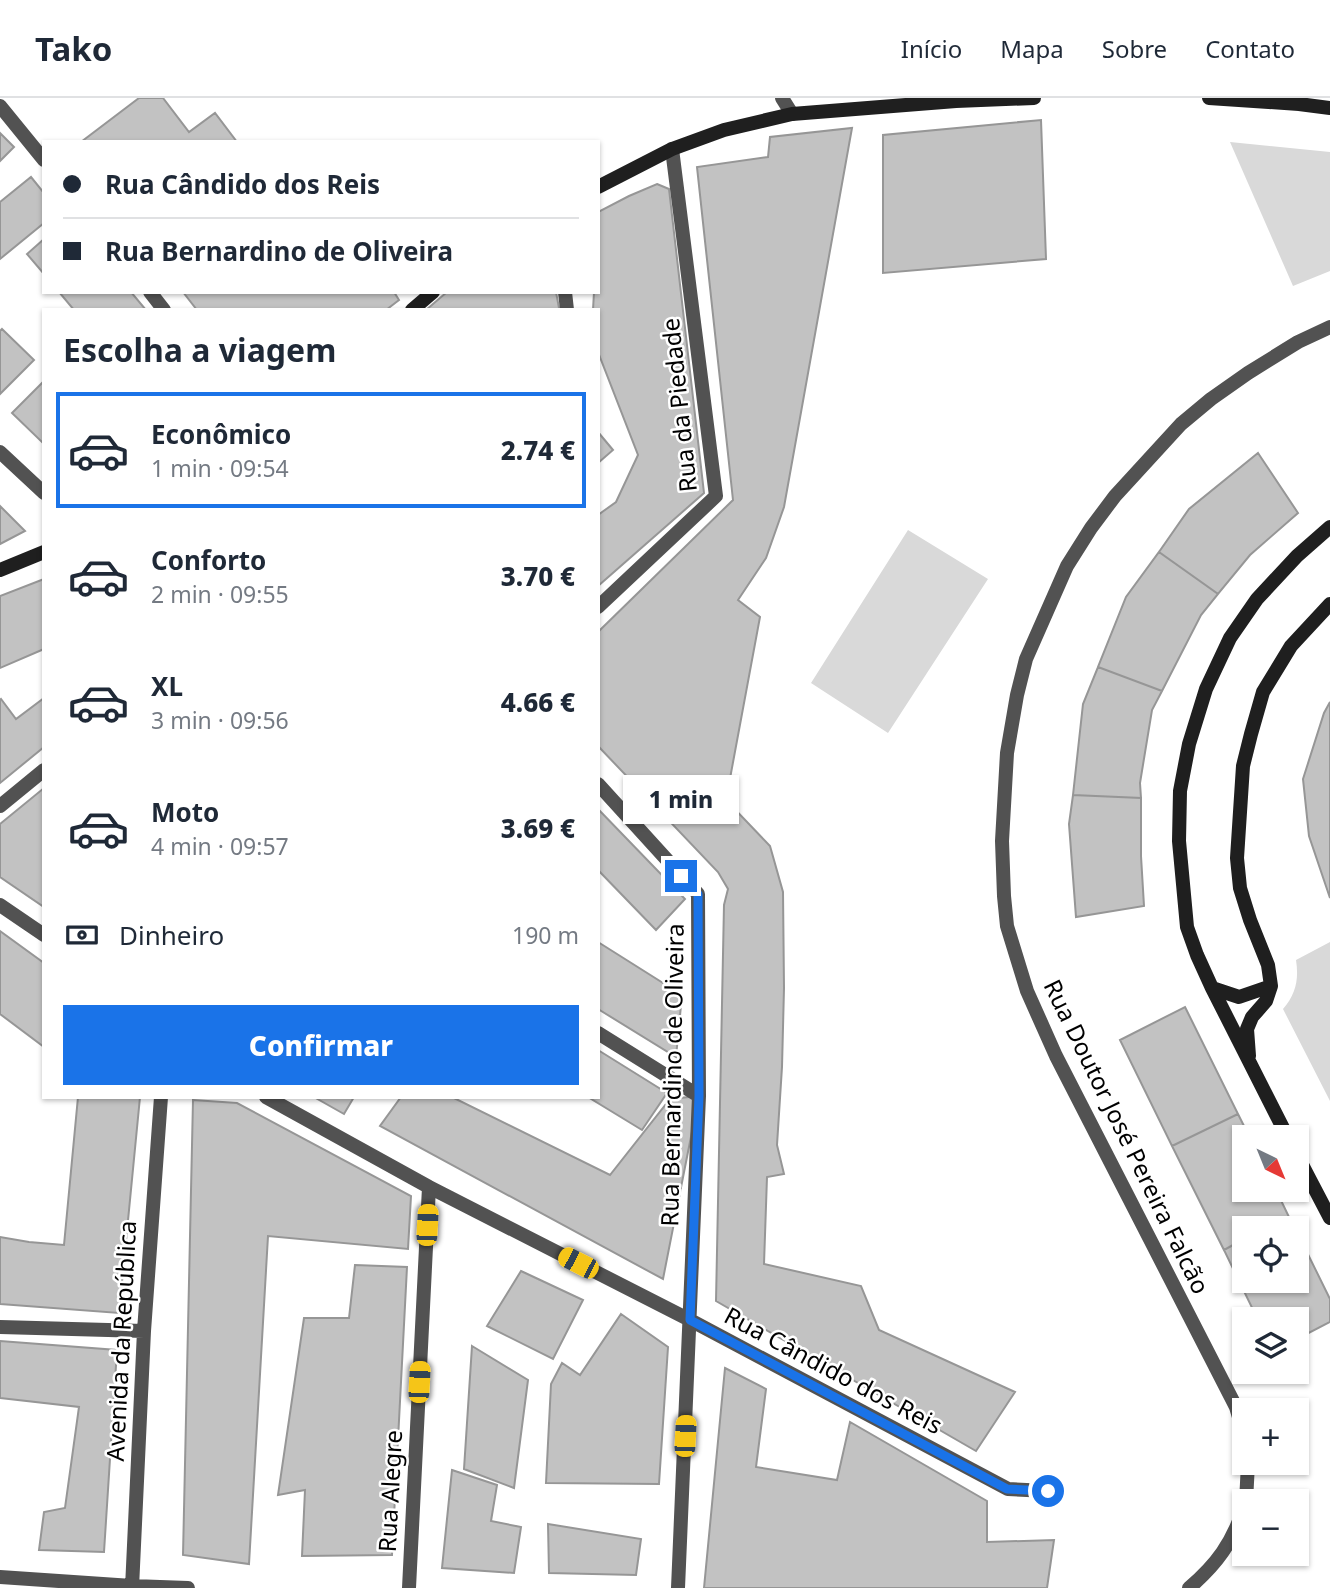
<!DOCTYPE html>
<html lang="pt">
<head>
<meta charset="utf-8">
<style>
	:root { --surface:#fff; --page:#f6f6f7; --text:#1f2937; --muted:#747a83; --line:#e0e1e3; --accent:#1a73e8 }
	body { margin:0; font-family:"Noto Sans",sans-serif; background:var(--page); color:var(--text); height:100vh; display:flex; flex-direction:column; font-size:26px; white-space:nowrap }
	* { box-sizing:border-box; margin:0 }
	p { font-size:23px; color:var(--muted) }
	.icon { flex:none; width:38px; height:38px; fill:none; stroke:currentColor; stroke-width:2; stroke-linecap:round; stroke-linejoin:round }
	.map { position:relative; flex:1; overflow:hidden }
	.panel { position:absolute; left:42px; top:210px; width:558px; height:791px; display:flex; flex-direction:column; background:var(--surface); border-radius:0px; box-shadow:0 2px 5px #0004 }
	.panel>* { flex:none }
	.hud { position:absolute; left:42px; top:42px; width:558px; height:154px; border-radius:0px; box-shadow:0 2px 5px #0004; display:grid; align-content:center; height:154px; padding:0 21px; background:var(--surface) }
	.needle { width:46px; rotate:137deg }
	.tools { position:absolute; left:1232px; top:1027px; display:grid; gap:14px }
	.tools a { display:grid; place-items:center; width:77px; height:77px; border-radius:0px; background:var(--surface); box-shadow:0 2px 5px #0004; font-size:35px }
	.end { position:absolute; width:32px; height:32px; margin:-16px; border:9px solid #1a73e8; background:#fff; box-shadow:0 0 0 4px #fff }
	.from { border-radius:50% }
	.bubble { position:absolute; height:49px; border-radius:0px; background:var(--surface); box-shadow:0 2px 5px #0004; font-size:23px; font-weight:800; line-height:49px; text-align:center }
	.car { position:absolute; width:21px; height:42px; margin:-21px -10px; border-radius:9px; box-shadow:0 0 5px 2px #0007; background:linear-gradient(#f5c518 24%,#345 0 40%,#f5c518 0 76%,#345 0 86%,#f5c518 0) }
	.hud b { display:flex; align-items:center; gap:24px; height:66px; font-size:26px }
	.hud b+b { border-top:2px solid var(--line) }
	.hud i { width:18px; height:18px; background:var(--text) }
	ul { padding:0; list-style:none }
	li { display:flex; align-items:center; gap:21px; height:116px; margin:0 14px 10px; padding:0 7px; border:4px solid transparent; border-radius:0px }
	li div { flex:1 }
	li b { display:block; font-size:26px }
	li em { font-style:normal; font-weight:800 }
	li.current { border-color:var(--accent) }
	li>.icon { width:63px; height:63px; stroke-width:1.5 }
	h2 { padding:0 21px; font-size:32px; line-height:84px }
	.pay { display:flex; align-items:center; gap:18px; height:77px; padding:0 21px; font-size:26px }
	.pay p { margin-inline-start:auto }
	.primary-button { display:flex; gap:14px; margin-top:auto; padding:14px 21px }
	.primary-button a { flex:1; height:80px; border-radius:0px; background:var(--accent); color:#fff; font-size:28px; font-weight:800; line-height:80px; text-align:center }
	header { display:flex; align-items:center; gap:42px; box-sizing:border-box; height:98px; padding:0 35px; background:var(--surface); border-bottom:2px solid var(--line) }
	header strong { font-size:33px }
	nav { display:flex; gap:38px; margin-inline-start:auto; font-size:24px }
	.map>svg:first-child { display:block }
	.green { fill:#d9d9d9 }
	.building { fill:#c2c2c2; stroke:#969696; stroke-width:2 }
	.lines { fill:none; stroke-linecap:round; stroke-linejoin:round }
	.street { stroke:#525252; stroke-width:14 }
	.secondary { stroke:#1f1f1f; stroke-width:14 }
	.route { stroke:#1a73e8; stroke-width:9 }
	.labels { text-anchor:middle; stroke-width:5; stroke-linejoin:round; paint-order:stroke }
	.street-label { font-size:24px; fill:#000; stroke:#fff }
</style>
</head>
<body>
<header>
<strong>Tako</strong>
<nav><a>Início</a><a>Mapa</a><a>Sobre</a><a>Contato</a></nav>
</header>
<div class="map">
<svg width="1330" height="1490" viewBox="0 0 1330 1490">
	<rect width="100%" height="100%" fill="#fff"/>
	<path class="green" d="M 1230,44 L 1330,54 L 1330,173 L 1293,188 Z
		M 908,432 L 988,481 L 888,635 L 811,585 Z
		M 1330,844 L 1330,1003 L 1283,911 C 1296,896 1299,881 1296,862 Z"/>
	<path class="building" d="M 139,0 L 163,0 L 189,34 L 215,15 L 237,44 L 81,44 Z
		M 1041,22 L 1046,161 L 883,175 L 883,37 Z
		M 852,30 L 784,409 L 766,460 L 738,502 L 760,519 L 726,702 L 770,748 L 783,794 L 784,890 L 782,969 L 777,1047 L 784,1076 L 767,1079 L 764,1166 L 861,1188 L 879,1232 L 1015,1294 L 976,1353 L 716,1203 L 724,807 L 728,791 L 718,774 L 598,648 L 598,534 L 733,402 L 697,69 L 768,59 L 770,39 Z
		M 0,35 L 14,49 L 0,63 Z
		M 31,79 L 44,95 L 44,125 L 0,161 L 0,104 Z
		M 657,86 L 669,91 L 704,395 L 598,488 L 598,417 L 616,404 L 638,357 L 598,254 L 598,212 L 593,212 L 594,194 L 598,194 L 598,114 L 629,98 Z
		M 44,141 L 44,176 L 27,156 Z
		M 59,194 L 131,194 L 146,212 L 74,212 Z
		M 183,194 L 394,194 L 399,202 L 386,212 L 197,212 Z
		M 447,194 L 556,194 L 559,210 L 557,212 L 426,212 Z
		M 2,231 L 34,262 L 0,296 L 0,233 Z
		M 44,283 L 44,346 L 12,315 Z
		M 598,334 L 613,352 L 598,365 Z
		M 1258,355 L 1298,415 L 1250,457 L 1218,496 L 1159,454 L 1189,411 Z
		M 0,408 L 25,433 L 0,446 Z
		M 1159,454 L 1218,496 L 1201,517 L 1162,593 L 1098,569 L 1126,499 Z
		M 44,481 L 44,551 L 0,570 L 0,498 Z
		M 1098,569 L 1162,593 L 1152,612 L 1140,685 L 1141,700 L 1073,697 L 1083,606 Z
		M 44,600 L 44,649 L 0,685 L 0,602 L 1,601 L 16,621 Z
		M 1330,604 L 1330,800 L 1309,738 L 1303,681 L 1324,615 Z
		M 44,690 L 44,809 L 0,779 L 0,726 Z
		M 1073,697 L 1141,700 L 1141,758 L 1144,808 L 1076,819 L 1069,726 Z
		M 598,711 L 685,801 L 656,832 L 598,772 Z
		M 0,833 L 44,865 L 44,949 L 0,916 Z
		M 598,844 L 682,897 L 676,959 L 598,911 Z
		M 1185,909 L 1238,1016 L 1172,1048 L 1120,942 Z
		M 598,952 L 667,995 L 642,1032 L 588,999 L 598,999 Z
		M 699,998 L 663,1181 L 380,1028 L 401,999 L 452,999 L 610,1077 L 670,1001 Z
		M 78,999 L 140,999 L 119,1215 L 0,1206 L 0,1139 L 29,1144 L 64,1147 Z
		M 314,999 L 354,999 L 344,1016 Z
		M 193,1002 L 237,1005 L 411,1098 L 408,1151 L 268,1138 L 249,1466 L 183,1457 Z
		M 1238,1016 L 1250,1040 L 1244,1040 L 1244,1092 L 1276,1092 L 1289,1119 L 1266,1130 L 1244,1130 L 1244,1141 L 1224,1152 L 1172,1048 Z
		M 1289,1119 L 1295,1130 L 1266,1130 Z
		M 1297,1134 L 1330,1201 L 1330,1224 L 1297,1241 L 1297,1222 L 1258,1222 L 1224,1152 L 1244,1141 L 1244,1183 L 1297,1183 Z
		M 355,1167 L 407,1169 L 392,1457 L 302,1458 L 305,1392 L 278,1397 L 304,1220 L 349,1220 Z
		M 521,1173 L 583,1202 L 553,1261 L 487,1228 Z
		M 621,1216 L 668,1249 L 659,1386 L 546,1385 L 551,1286 L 562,1265 L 580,1277 Z
		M 0,1243 L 117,1252 L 104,1454 L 39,1452 L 44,1414 L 65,1410 L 79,1309 L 0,1300 Z
		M 472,1248 L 528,1282 L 514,1390 L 464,1371 Z
		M 725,1270 L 766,1291 L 756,1369 L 837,1382 L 850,1324 L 987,1403 L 987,1444 L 1054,1442 L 1047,1490 L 704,1490 Z
		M 452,1372 L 497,1387 L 491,1423 L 521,1429 L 514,1475 L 442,1470 Z
		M 548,1426 L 641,1441 L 636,1477 L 549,1475 Z"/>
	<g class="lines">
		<path class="street" d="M 782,0 L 792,16
			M 0,8 L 44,62
			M 150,194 L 164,212
			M 565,194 L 567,212
			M 0,354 L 44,395
			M 598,509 L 716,398 L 672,51
			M 598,686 L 698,796 L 699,998 L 678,1490
			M 0,708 L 44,672
			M 0,807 L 44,837
			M 598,935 L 699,998
			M 266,999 L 429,1089 L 690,1222 L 1008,1391 L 1048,1393
			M 0,1229 L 144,1233
			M 1244,1336 L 1236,1309 L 1056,958 L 1027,893 L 1007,828 L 1004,798 L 1002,743 L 1007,655 L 1017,597 L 1026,561 L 1067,468 L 1091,430 L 1115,398 L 1181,326 L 1211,301 L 1248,275 L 1298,244 L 1330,229
			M 1246,1404 L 1248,1365
			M 0,1479 L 132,1488 L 188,1490
			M 132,1490 L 144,1233 L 161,999
			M 409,1490 L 429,1089
			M 1189,1490 C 1217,1466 1232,1445 1244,1410"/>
		<path class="secondary" d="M 1209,0 L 1299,6 L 1330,10
			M 598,89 L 672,51 L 724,32 L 792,16 L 956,3 L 1034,0
			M 412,212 L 433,194
			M 0,472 L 44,454
			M 1212,890 L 1239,899 L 1271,888
			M 1249,958 L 1247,931 L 1252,919 L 1266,903 L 1271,888 L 1268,867 L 1250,822 L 1240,790 L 1237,760 L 1243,668 L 1251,636 L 1263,594 L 1291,548 L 1330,506
			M 1288,1040 L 1212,890 L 1197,857 L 1187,829 L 1179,743 L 1180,693 L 1189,646 L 1206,591 L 1230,540 L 1257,501 L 1297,458 L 1330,429
			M 1297,1057 L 1330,1120"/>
	</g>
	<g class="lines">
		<path class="route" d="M 681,778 L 698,796 L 699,998 L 690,1222 L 1007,1391 L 1048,1393"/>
	</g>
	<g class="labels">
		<g class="street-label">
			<text transform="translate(680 307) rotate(-96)" y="8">Rua da Piedade</text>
			<text transform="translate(673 977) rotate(-89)" y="8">Rua Bernardino de Oliveira</text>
			<text transform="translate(1126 1039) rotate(64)" y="8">Rua Doutor José Pereira Falcão</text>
			<text transform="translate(122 1243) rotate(-87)" y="8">Avenida da República</text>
			<text transform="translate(833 1273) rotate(28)" y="8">Rua Cândido dos Reis</text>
			<text transform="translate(391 1393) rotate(-87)" y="8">Rua Alegre</text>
		</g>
	</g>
</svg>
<div class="tools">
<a><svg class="needle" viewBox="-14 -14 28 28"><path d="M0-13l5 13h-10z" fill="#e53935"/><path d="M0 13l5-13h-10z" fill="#747a83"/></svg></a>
<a><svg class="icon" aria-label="locate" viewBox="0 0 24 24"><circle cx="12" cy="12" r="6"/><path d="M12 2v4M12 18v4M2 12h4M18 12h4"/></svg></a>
<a><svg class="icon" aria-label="layers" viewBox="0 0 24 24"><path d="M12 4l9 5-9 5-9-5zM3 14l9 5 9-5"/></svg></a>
<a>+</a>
<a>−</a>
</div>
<i class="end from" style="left:1048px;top:1393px"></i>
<i class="end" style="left:681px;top:778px"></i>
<div class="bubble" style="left:623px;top:677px;width:116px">1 min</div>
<i class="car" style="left:427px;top:1127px;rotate:3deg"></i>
<i class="car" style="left:578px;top:1165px;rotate:297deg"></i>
<i class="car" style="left:419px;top:1284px;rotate:3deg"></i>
<i class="car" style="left:685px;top:1338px;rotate:3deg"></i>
<div class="hud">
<b><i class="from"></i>Rua Cândido dos Reis</b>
<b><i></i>Rua Bernardino de Oliveira</b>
</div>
<section class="panel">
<h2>Escolha a viagem</h2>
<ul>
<li class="current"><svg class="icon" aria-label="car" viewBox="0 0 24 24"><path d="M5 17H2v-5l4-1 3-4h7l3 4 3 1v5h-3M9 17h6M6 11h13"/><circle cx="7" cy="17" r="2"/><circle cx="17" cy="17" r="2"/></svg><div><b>Econômico</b><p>1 min · 09:54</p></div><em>2.74 €</em></li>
<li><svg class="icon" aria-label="car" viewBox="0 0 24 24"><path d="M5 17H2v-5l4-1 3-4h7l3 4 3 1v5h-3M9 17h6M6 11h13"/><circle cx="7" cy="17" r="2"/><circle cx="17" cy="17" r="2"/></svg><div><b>Conforto</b><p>2 min · 09:55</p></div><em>3.70 €</em></li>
<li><svg class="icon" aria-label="car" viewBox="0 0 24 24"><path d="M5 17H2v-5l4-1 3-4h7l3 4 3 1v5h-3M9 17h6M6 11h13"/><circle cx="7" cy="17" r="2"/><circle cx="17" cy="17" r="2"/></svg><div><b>XL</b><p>3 min · 09:56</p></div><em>4.66 €</em></li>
<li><svg class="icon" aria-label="car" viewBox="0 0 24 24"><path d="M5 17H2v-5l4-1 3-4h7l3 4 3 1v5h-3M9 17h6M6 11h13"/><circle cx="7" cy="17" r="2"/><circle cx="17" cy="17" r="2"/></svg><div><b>Moto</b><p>4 min · 09:57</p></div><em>3.69 €</em></li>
</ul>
<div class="pay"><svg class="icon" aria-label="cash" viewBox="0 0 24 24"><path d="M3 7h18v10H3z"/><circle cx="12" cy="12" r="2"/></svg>Dinheiro<p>190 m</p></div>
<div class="primary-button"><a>Confirmar</a></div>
</section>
</div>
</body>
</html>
